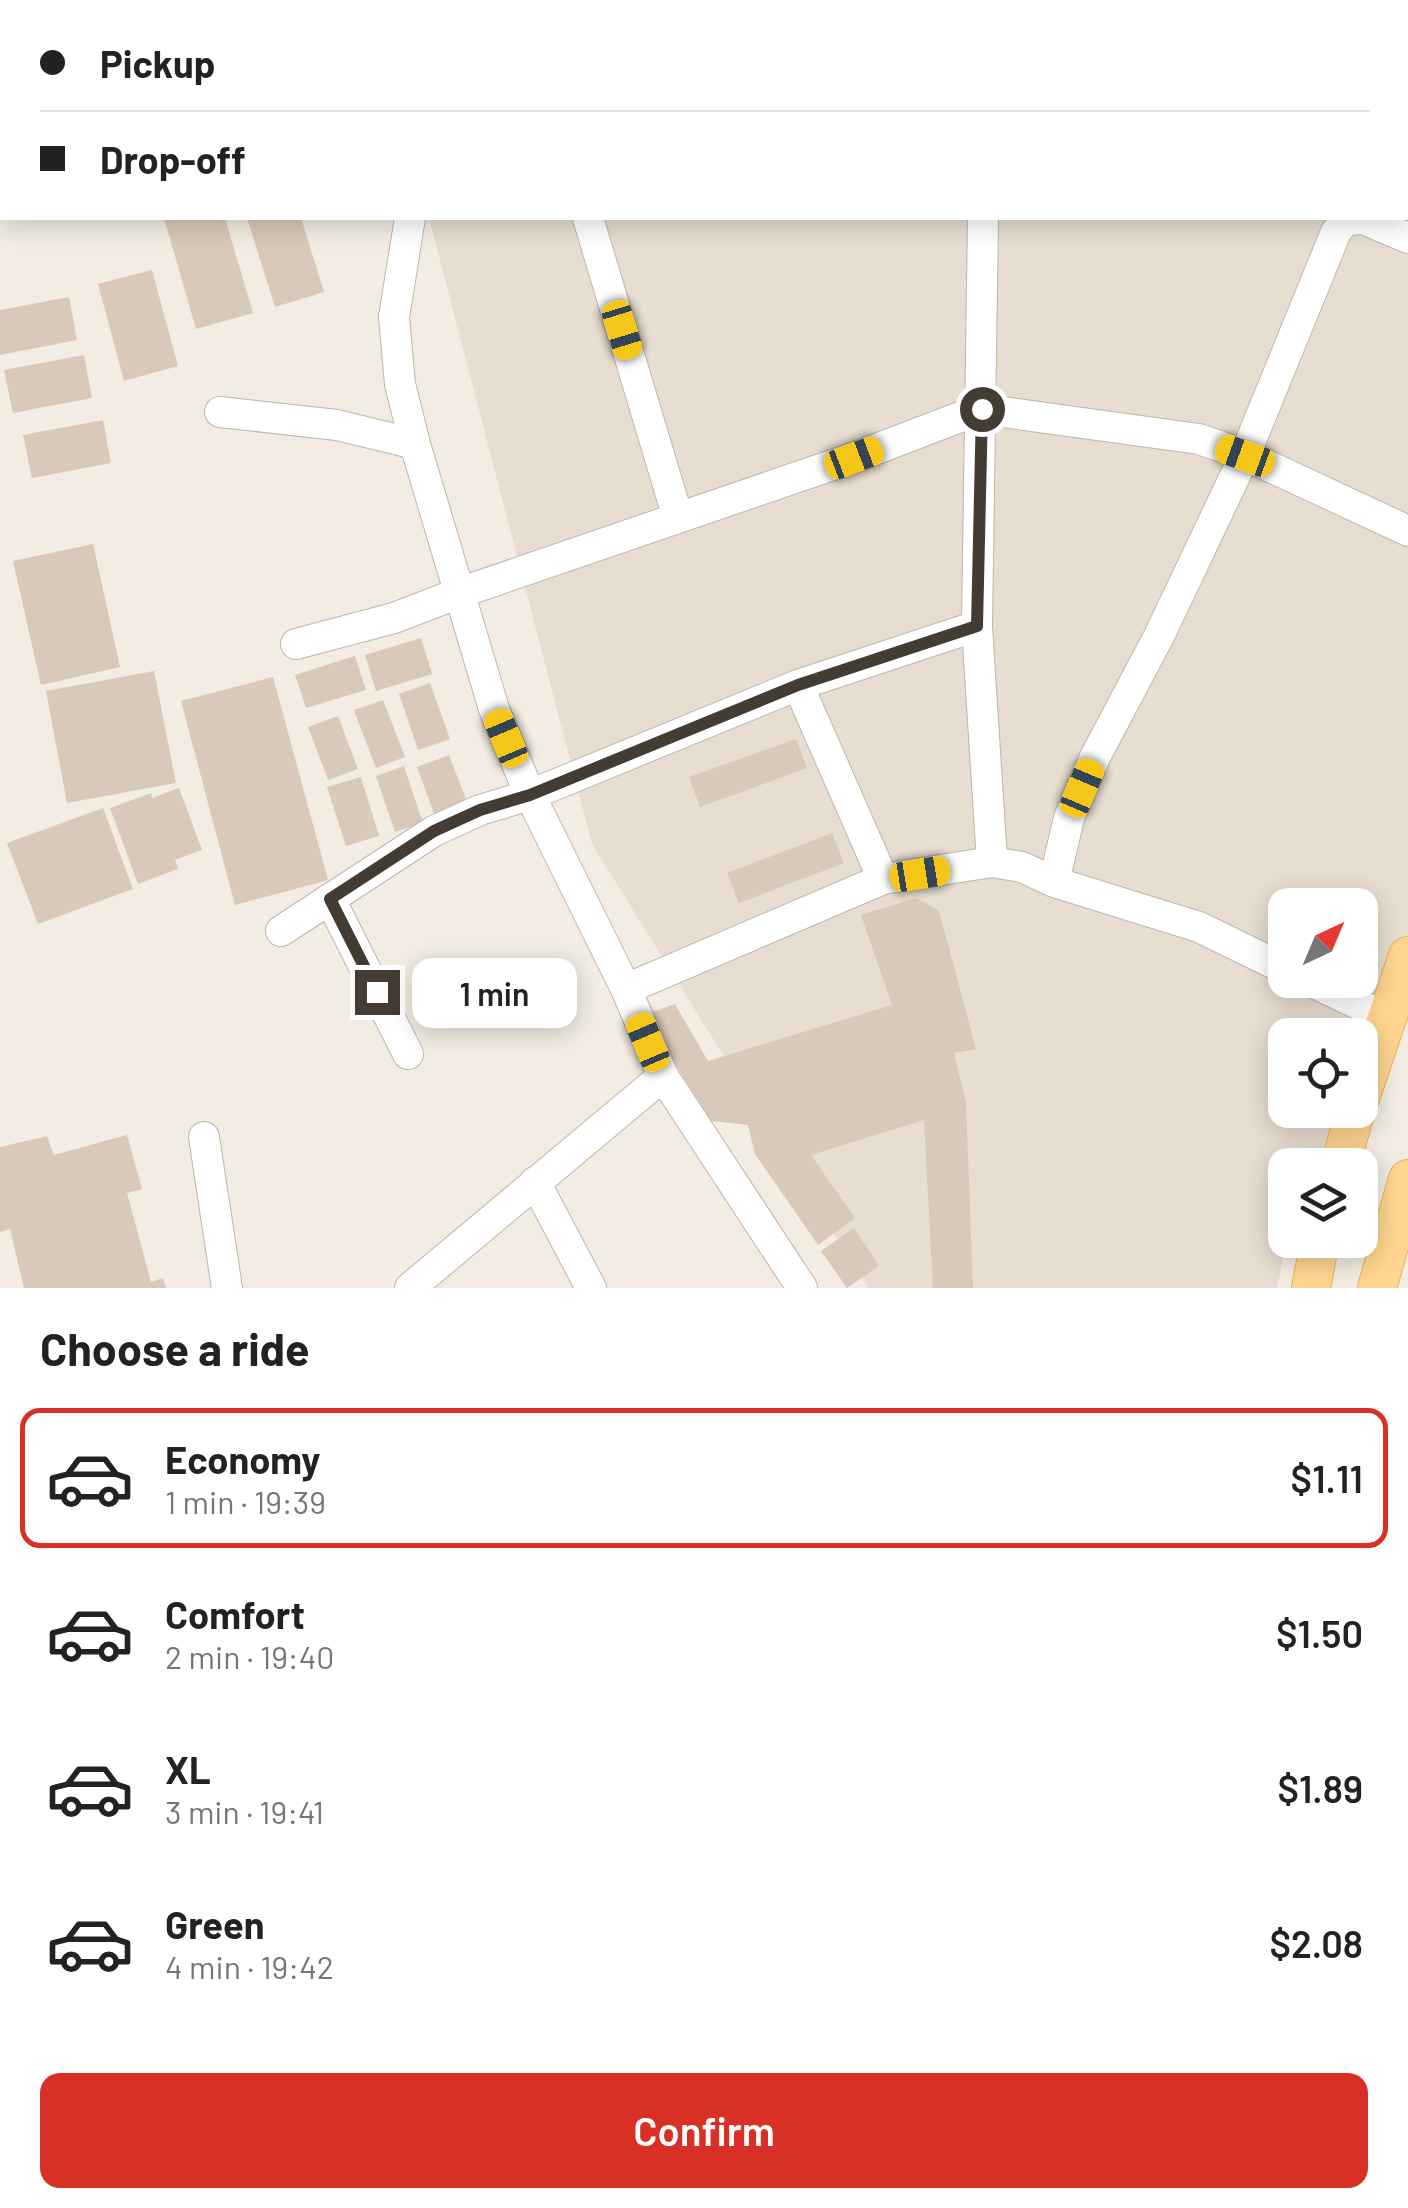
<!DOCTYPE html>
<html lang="en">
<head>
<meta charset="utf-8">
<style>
	:root { --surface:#fff; --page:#f6f6f6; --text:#222; --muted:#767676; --line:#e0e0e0; --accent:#d93025 }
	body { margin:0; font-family:Barlow,sans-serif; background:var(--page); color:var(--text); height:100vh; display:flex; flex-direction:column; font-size:38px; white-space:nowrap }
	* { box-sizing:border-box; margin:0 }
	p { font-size:32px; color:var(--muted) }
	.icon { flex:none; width:55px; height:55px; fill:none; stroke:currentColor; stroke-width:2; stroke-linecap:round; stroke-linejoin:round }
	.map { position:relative; height:1288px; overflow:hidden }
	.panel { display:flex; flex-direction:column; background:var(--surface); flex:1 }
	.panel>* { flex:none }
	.hud { position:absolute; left:0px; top:0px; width:1410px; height:220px; box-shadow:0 5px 25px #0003; display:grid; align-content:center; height:220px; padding:0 40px; background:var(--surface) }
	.needle { width:65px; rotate:44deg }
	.controls { position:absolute; left:1268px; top:888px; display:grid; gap:20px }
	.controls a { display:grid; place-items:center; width:110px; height:110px; border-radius:20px; background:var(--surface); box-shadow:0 5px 25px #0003; font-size:50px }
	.end { position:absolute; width:45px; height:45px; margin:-22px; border:12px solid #443c33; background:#fff; box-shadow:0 0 0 5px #fff }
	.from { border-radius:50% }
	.bubble { position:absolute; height:70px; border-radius:20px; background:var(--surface); box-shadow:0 5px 25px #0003; font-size:32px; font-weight:600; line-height:70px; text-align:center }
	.car { position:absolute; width:30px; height:60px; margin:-30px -15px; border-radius:12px; box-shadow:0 0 8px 2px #0007; background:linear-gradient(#f5c518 24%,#345 0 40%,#f5c518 0 76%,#345 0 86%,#f5c518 0) }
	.hud b { display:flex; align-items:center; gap:35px; height:95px; font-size:38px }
	.hud b+b { border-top:2px solid var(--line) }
	.hud i { width:25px; height:25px; background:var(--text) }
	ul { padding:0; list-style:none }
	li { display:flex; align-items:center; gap:30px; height:140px; margin:0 20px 15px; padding:0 20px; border:5px solid transparent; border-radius:20px }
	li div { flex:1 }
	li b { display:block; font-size:38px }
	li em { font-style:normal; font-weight:600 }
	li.selected { border-color:var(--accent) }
	li>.icon { width:90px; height:90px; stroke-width:1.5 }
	h2 { padding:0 40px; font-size:45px; line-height:120px }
	.primary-button { display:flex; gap:20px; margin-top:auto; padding:20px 40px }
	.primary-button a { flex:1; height:115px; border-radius:20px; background:var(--accent); color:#fff; font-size:40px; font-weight:600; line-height:115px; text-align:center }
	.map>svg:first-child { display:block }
	.residential { fill:#e7ddd0; fill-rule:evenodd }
	.building { fill:#d8c9ba }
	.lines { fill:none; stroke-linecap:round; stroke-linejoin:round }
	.minor-casing { stroke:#c1b6a8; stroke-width:32 }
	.major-casing { stroke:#eab159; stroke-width:40 }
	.minor { stroke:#fff; stroke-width:30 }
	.major { stroke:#ffd58f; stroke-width:38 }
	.route { stroke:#443c33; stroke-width:12 }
</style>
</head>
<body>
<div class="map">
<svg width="1408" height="1288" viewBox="0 0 1408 1288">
	<rect width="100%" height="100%" fill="#f2ece2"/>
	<path class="residential" d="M 441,0 L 1408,0 L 1408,954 L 1360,1065 L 1360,1035 L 1285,1035 L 1285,1110 L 1340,1110 L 1316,1165 L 1285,1165 L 1287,1240 L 1277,1288 L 868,1288 L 592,844 L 429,218 L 1408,218 L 1408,2 L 440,2 ZM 1285,905 L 1360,905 L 1360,980 L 1285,980 Z"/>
	<path class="building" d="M 164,218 L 225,218 L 253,313 L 196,329 Z
		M 247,218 L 301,218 L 324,292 L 275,307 Z
		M 152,270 L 178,366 L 124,381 L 98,284 Z
		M 69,297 L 77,340 L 0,355 L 0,310 Z
		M 84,355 L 92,398 L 13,413 L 4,370 Z
		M 103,420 L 111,463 L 32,478 L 23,435 Z
		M 93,544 L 120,667 L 41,685 L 13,561 Z
		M 421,638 L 432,674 L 376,691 L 365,655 Z
		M 355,656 L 366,690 L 306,708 L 295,675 Z
		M 154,671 L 176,783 L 67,803 L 46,691 Z
		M 273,677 L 328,880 L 235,905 L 181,701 Z
		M 430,683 L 450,739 L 418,750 L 399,694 Z
		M 383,700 L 405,757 L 376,768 L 354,710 Z
		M 338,716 L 358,769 L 328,780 L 308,727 Z
		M 796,739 L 807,768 L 700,807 L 689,777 Z
		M 449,755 L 470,810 L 437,822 L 417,767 Z
		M 404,766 L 423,823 L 395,832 L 376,776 Z
		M 361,777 L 379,836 L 346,846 L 327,787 Z
		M 179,788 L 202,850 L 175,860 L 178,869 L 138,884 L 110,808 L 151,793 L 152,798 Z
		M 103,808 L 133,889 L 38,924 L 7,843 Z
		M 832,833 L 844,863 L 739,903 L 727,873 Z
		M 916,898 L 939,911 L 976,1049 L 954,1053 L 966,1103 L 973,1288 L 933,1288 L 924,1120 L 811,1155 L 855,1218 L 818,1245 L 755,1154 L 748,1125 L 711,1121 L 644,1015 L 675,1004 L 708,1061 L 892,1005 L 861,915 Z
		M 127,1135 L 142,1189 L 127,1193 L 151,1282 L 163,1278 L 166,1288 L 24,1288 L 10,1229 L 0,1232 L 0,1147 L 47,1136 L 54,1155 Z
		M 854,1228 L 879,1266 L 847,1288 L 821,1251 Z"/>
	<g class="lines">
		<defs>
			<path id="minor" d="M 437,2 L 437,0
				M 838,2 L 838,0
				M 1001,2 L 1002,0
				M 0,114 L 2,114
				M 410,218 L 394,317 L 400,384 L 415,444 L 494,709 L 530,795 L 626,989 L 663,1076 L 802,1288
				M 588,218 L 678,518
				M 983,218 L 977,626 L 992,862
				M 220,412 L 337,425 L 415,444
				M 296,644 L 394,618 L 459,593 L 853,458 L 981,409 L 1199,439 L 1245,455 L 1408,531
				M 798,685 L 883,879
				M 1054,882 L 1069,818 L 1095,757 L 1159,636 L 1245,455 L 1336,232 L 1346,220 L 1363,219 L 1408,238
				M 330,899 L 408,1054
				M 281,931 L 434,831 L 480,810 L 530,795 L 798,685 L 977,626
				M 1308,980 L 1385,1017
				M 626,989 L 883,879 L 992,862 L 1022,867 L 1054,882 L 1199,927 L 1285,969
				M 204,1137 L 227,1288
				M 535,1182 L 591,1288
				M 410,1288 L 663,1076"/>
			<path id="major" d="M 1360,1098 L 1408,956
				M 1340,1165 L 1356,1110
				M 1311,1288 L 1320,1240
				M 1377,1288 L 1408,1179"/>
		</defs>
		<use href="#minor" class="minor-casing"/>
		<use href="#major" class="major-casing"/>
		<use href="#minor" class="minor"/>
		<use href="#major" class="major"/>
	</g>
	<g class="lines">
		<path class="route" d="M 377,992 L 330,899 L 434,831 L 480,810 L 530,795 L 798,685 L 977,626 L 982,409"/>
	</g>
</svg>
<div class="controls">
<a><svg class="needle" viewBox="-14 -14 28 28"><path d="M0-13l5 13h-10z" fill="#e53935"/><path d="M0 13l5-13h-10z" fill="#767676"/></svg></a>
<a><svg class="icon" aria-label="locate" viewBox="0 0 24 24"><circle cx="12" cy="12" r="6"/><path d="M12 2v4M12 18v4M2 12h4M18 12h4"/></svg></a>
<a><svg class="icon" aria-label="layers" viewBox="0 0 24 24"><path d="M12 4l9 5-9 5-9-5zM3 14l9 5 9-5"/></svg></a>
</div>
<i class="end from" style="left:982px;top:409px"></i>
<i class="end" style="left:377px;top:992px"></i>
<div class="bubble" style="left:412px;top:958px;width:165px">1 min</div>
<i class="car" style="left:622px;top:330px;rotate:163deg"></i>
<i class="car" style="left:1245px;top:456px;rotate:290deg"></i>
<i class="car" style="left:854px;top:458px;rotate:69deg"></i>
<i class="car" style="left:506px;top:738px;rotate:337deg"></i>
<i class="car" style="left:1082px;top:788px;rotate:23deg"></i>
<i class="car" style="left:920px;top:874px;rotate:81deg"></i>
<i class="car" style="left:648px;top:1042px;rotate:337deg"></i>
<div class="hud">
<b><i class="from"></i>Pickup</b>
<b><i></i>Drop-off</b>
</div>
</div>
<section class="panel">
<h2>Choose a ride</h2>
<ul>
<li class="selected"><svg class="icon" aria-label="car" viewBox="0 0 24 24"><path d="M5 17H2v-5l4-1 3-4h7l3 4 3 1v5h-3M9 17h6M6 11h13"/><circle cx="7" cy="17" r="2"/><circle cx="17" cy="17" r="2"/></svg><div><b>Economy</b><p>1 min · 19:39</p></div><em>$1.11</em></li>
<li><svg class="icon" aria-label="car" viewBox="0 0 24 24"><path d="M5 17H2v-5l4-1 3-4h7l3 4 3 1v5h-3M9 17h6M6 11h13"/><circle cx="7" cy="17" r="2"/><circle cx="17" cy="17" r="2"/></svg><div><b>Comfort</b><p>2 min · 19:40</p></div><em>$1.50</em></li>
<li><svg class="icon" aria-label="car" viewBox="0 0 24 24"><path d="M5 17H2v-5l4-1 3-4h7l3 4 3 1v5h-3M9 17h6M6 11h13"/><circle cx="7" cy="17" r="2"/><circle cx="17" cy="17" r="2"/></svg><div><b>XL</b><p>3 min · 19:41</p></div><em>$1.89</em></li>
<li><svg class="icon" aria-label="car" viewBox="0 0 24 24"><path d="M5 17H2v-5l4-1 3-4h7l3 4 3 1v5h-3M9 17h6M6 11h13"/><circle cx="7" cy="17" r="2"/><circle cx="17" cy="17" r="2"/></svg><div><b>Green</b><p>4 min · 19:42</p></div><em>$2.08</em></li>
</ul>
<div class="primary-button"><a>Confirm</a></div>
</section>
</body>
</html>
